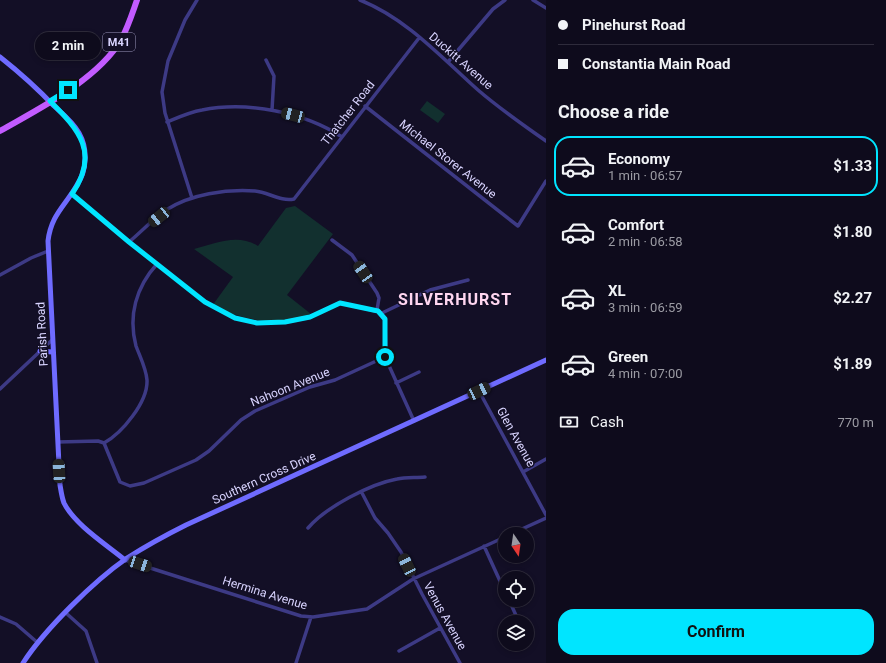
<!DOCTYPE html>
<html lang="en">
<head>
<meta charset="utf-8">
<style>
	:root { --surface:#0e0b1c; --page:#171425; --text:#f1f3f6; --muted:#9b9ba3; --line:#2e2b3b; --accent:#00e5ff }
	body { margin:0; font-family:Roboto,sans-serif; background:var(--page); color:var(--text); height:100vh; display:flex; flex-direction:column; font-size:15px; white-space:nowrap }
	* { box-sizing:border-box; margin:0 }
	p { font-size:13px; color:var(--muted) }
	.icon { flex:none; width:22px; height:22px; fill:none; stroke:currentColor; stroke-width:2; stroke-linecap:round; stroke-linejoin:round }
	.map { position:relative; flex:1; overflow:hidden }
	.panel { display:flex; flex-direction:column; background:var(--surface); width:340px }
	.panel>* { flex:none }
	.top-card { display:grid; align-content:center; height:88px; padding:0 12px; background:var(--surface) }
	.needle { width:26px; rotate:167deg }
	.tools { position:absolute; left:498px; top:527px; display:grid; gap:8px }
	.tools a { display:grid; place-items:center; width:36px; height:36px; border-radius:50%; background:var(--surface); box-shadow:0 2px 6px #0003,0 0 0 1px var(--line); font-size:20px }
	.end { position:absolute; width:18px; height:18px; margin:-9px; border:5px solid #00e5ff; background:#111; box-shadow:0 0 0 2px #111 }
	.from { border-radius:50% }
	.bubble { position:absolute; height:28px; border-radius:14px; background:var(--surface); box-shadow:0 2px 6px #0003,0 0 0 1px var(--line); font-size:13px; font-weight:700; line-height:28px; text-align:center }
	.car { position:absolute; width:12px; height:24px; margin:-12px -6px; border-radius:5px; box-shadow:0 0 3px 1px #0007; background:linear-gradient(#222 24%,#8ab4d8 0 40%,#222 0 76%,#8ab4d8 0 86%,#222 0) }
	.top-card b { display:flex; align-items:center; gap:14px; height:38px; font-size:15px }
	.top-card b+b { border-top:1px solid var(--line) }
	.top-card i { width:10px; height:10px; background:var(--text) }
	ul { padding:0; list-style:none }
	li { display:flex; align-items:center; gap:12px; height:60px; margin:0 8px 6px; padding:0 4px; border:2px solid transparent; border-radius:16px }
	li div { flex:1 }
	li b { display:block; font-size:15px }
	li em { font-style:normal; font-weight:700 }
	li.on { border-color:var(--accent) }
	li>.icon { width:36px; height:36px; stroke-width:1.5 }
	h2 { padding:0 12px; font-size:18px; line-height:48px }
	.pay { display:flex; align-items:center; gap:10px; height:44px; padding:0 12px; font-size:15px }
	.pay p { margin-inline-start:auto }
	.action { display:flex; gap:8px; margin-top:auto; padding:8px 12px }
	.action a { flex:1; height:46px; border-radius:16px; background:var(--accent); color:#111; font-size:16px; font-weight:700; line-height:46px; text-align:center }
	main { display:flex; flex:1; min-height:0 }
	.map>svg:first-child { display:block }
	.green { fill:#12302f }
	.lines { fill:none; stroke-linecap:round; stroke-linejoin:round }
	.street { stroke:#3d3a85; stroke-width:3.5 }
	.secondary { stroke:#6f6bff; stroke-width:5 }
	.primary { stroke:#c25bff; stroke-width:6 }
	.route { stroke:#00e5ff; stroke-width:5 }
	.labels { text-anchor:middle; stroke-width:3; stroke-linejoin:round; paint-order:stroke }
	.shield { fill:#130f26; stroke:#9e99be; stroke-width:1 }
	.shield-label { font-size:11px; font-weight:bold; fill:#d9d4ff }
	.street-label { font-size:12px; fill:#d9d4ff; stroke:#130f26 }
	.district-label { font-size:16px; font-weight:bold; letter-spacing:1px; fill:#ffd6f0; stroke:#130f26 }
</style>
</head>
<body>
<main>
<div class="map">
<svg width="546" height="663" viewBox="0 0 546 663">
	<rect width="100%" height="100%" fill="#130f26"/>
	<path class="green" d="M 427,101 L 445,114 L 438,123 L 420,110 Z
		M 295,206 L 333,234 L 287,295 L 311,314 C 278,328 244,320 212,306 L 233,277 L 194,249 C 216,243 238,233 258,246 L 286,208 Z"/>
	<g class="lines">
		<path class="street" d="M 360,0 C 406,18 442,58 478,90 C 500,109 523,125 546,141
			M 533,0 L 546,8
			M 266,60 L 274,76 L 272,110
			M 448,62 L 493,9 L 505,0
			M 365,106 L 518,226 L 546,181
			M 167,122 C 179,117 190,112 202,110 C 247,101 304,112 342,137
			M 72,194 L 129,242 L 205,302 L 235,318 L 257,323 L 285,322 L 309,317 L 341,303 L 380,312 L 385,321 L 386,359 L 414,421
			M 192,198 L 165,113 L 162,92 L 168,61 L 185,20 L 197,0
			M 332,240 L 352,255 L 377,293 L 379,298 L 377,310
			M 129,242 C 141,232 153,219 166,210 C 191,194 226,189 255,191 C 268,192 281,202 294,199 L 419,38
			M 0,275 L 31,258 L 48,251
			M 382,313 L 430,290 L 468,280
			M 396,383 L 419,372
			M 0,389 L 52,340
			M 479,391 L 546,515
			M 58,442 L 98,441 L 104,443
			M 104,443 L 120,482 L 130,486 L 144,483 L 196,460 L 209,451 L 241,420 L 255,411 L 310,387 L 335,380 L 385,357
			M 104,443 C 122,433 148,402 147,380 C 146,368 140,357 136,346 C 128,316 136,287 157,264
			M 523,472 L 546,459
			M 362,493 L 375,518 L 388,533 L 401,552 L 422,594 L 460,663
			M 308,528 C 326,507 370,484 397,479 C 406,477 416,478 425,477
			M 511,534 L 546,518
			M 484,546 L 505,592
			M 125,560 L 301,616 L 313,617 L 367,609 L 413,579 L 505,537
			M 509,600 L 519,622
			M 66,613 L 86,631 L 97,663
			M 0,617 L 16,624 L 38,643
			M 399,651 L 440,628
			M 296,663 L 311,617"/>
		<path class="secondary" d="M 0,57 C 19,72 37,88 54,106 C 63,114 73,122 79,133 C 88,149 87,170 77,185 C 65,206 51,215 48,241 L 60,485 C 61,491 62,498 64,503 C 75,525 107,545 125,560
			M 40,351 L 52,352
			M 23,663 C 45,629 94,581 127,558 C 146,546 166,535 186,525 L 546,360"/>
		<path class="primary" d="M 0,131 C 40,108 97,80 121,40 C 128,27 132,14 137,0"/>
	</g>
	<g class="lines">
		<path class="route" d="M 68,90 L 50,101 C 79,130 100,153 72,194 L 129,242 L 205,302 L 235,318 L 257,323 L 285,322 L 310,317 L 340,303 L 378,311 L 385,319 L 385,357"/>
	</g>
	<g class="labels">
		<rect class="shield" x="103" y="33" width="32" height="18" rx="3"/>
		<g class="shield-label">
			<text x="119" y="46">M41</text>
		</g>
		<g class="street-label">
			<text transform="translate(461 61) rotate(41)" y="4">Duckitt Avenue</text>
			<text transform="translate(348 113) rotate(-52)" y="4">Thatcher Road</text>
			<text transform="translate(448 159) rotate(38)" y="4">Michael Storer Avenue</text>
			<text transform="translate(42 334) rotate(-93)" y="4">Parish Road</text>
			<text transform="translate(290 387) rotate(-22)" y="4">Nahoon Avenue</text>
			<text transform="translate(516 437) rotate(61)" y="4">Glen Avenue</text>
			<text transform="translate(264 478) rotate(-24)" y="4">Southern Cross Drive</text>
			<text transform="translate(265 593) rotate(17)" y="4">Hermina Avenue</text>
			<text transform="translate(445 616) rotate(61)" y="4">Venus Avenue</text>
		</g>
		<g class="district-label">
			<text x="455" y="305">SILVERHURST</text>
		</g>
	</g>
</svg>
<div class="tools">
<a><svg class="needle" viewBox="-14 -14 28 28"><path d="M0-13l5 13h-10z" fill="#e53935"/><path d="M0 13l5-13h-10z" fill="#9b9ba3"/></svg></a>
<a><svg class="icon" aria-label="locate" viewBox="0 0 24 24"><circle cx="12" cy="12" r="6"/><path d="M12 2v4M12 18v4M2 12h4M18 12h4"/></svg></a>
<a><svg class="icon" aria-label="layers" viewBox="0 0 24 24"><path d="M12 4l9 5-9 5-9-5zM3 14l9 5 9-5"/></svg></a>
</div>
<i class="end from" style="left:385px;top:357px"></i>
<i class="end" style="left:68px;top:90px"></i>
<div class="bubble" style="left:35px;top:32px;width:66px">2 min</div>
<i class="car" style="left:293px;top:115px;rotate:285deg"></i>
<i class="car" style="left:159px;top:217px;rotate:231deg"></i>
<i class="car" style="left:363px;top:272px;rotate:326deg"></i>
<i class="car" style="left:479px;top:391px;rotate:65deg"></i>
<i class="car" style="left:59px;top:471px;rotate:357deg"></i>
<i class="car" style="left:140px;top:564px;rotate:108deg"></i>
<i class="car" style="left:407px;top:565px;rotate:334deg"></i>
</div>
<section class="panel">
<div class="top-card">
<b><i class="from"></i>Pinehurst Road</b>
<b><i></i>Constantia Main Road</b>
</div>
<h2>Choose a ride</h2>
<ul>
<li class="on"><svg class="icon" aria-label="car" viewBox="0 0 24 24"><path d="M5 17H2v-5l4-1 3-4h7l3 4 3 1v5h-3M9 17h6M6 11h13"/><circle cx="7" cy="17" r="2"/><circle cx="17" cy="17" r="2"/></svg><div><b>Economy</b><p>1 min · 06:57</p></div><em>$1.33</em></li>
<li><svg class="icon" aria-label="car" viewBox="0 0 24 24"><path d="M5 17H2v-5l4-1 3-4h7l3 4 3 1v5h-3M9 17h6M6 11h13"/><circle cx="7" cy="17" r="2"/><circle cx="17" cy="17" r="2"/></svg><div><b>Comfort</b><p>2 min · 06:58</p></div><em>$1.80</em></li>
<li><svg class="icon" aria-label="car" viewBox="0 0 24 24"><path d="M5 17H2v-5l4-1 3-4h7l3 4 3 1v5h-3M9 17h6M6 11h13"/><circle cx="7" cy="17" r="2"/><circle cx="17" cy="17" r="2"/></svg><div><b>XL</b><p>3 min · 06:59</p></div><em>$2.27</em></li>
<li><svg class="icon" aria-label="car" viewBox="0 0 24 24"><path d="M5 17H2v-5l4-1 3-4h7l3 4 3 1v5h-3M9 17h6M6 11h13"/><circle cx="7" cy="17" r="2"/><circle cx="17" cy="17" r="2"/></svg><div><b>Green</b><p>4 min · 07:00</p></div><em>$1.89</em></li>
</ul>
<div class="pay"><svg class="icon" aria-label="cash" viewBox="0 0 24 24"><path d="M3 7h18v10H3z"/><circle cx="12" cy="12" r="2"/></svg>Cash<p>770 m</p></div>
<div class="action"><a>Confirm</a></div>
</section>
</main>
</body>
</html>
